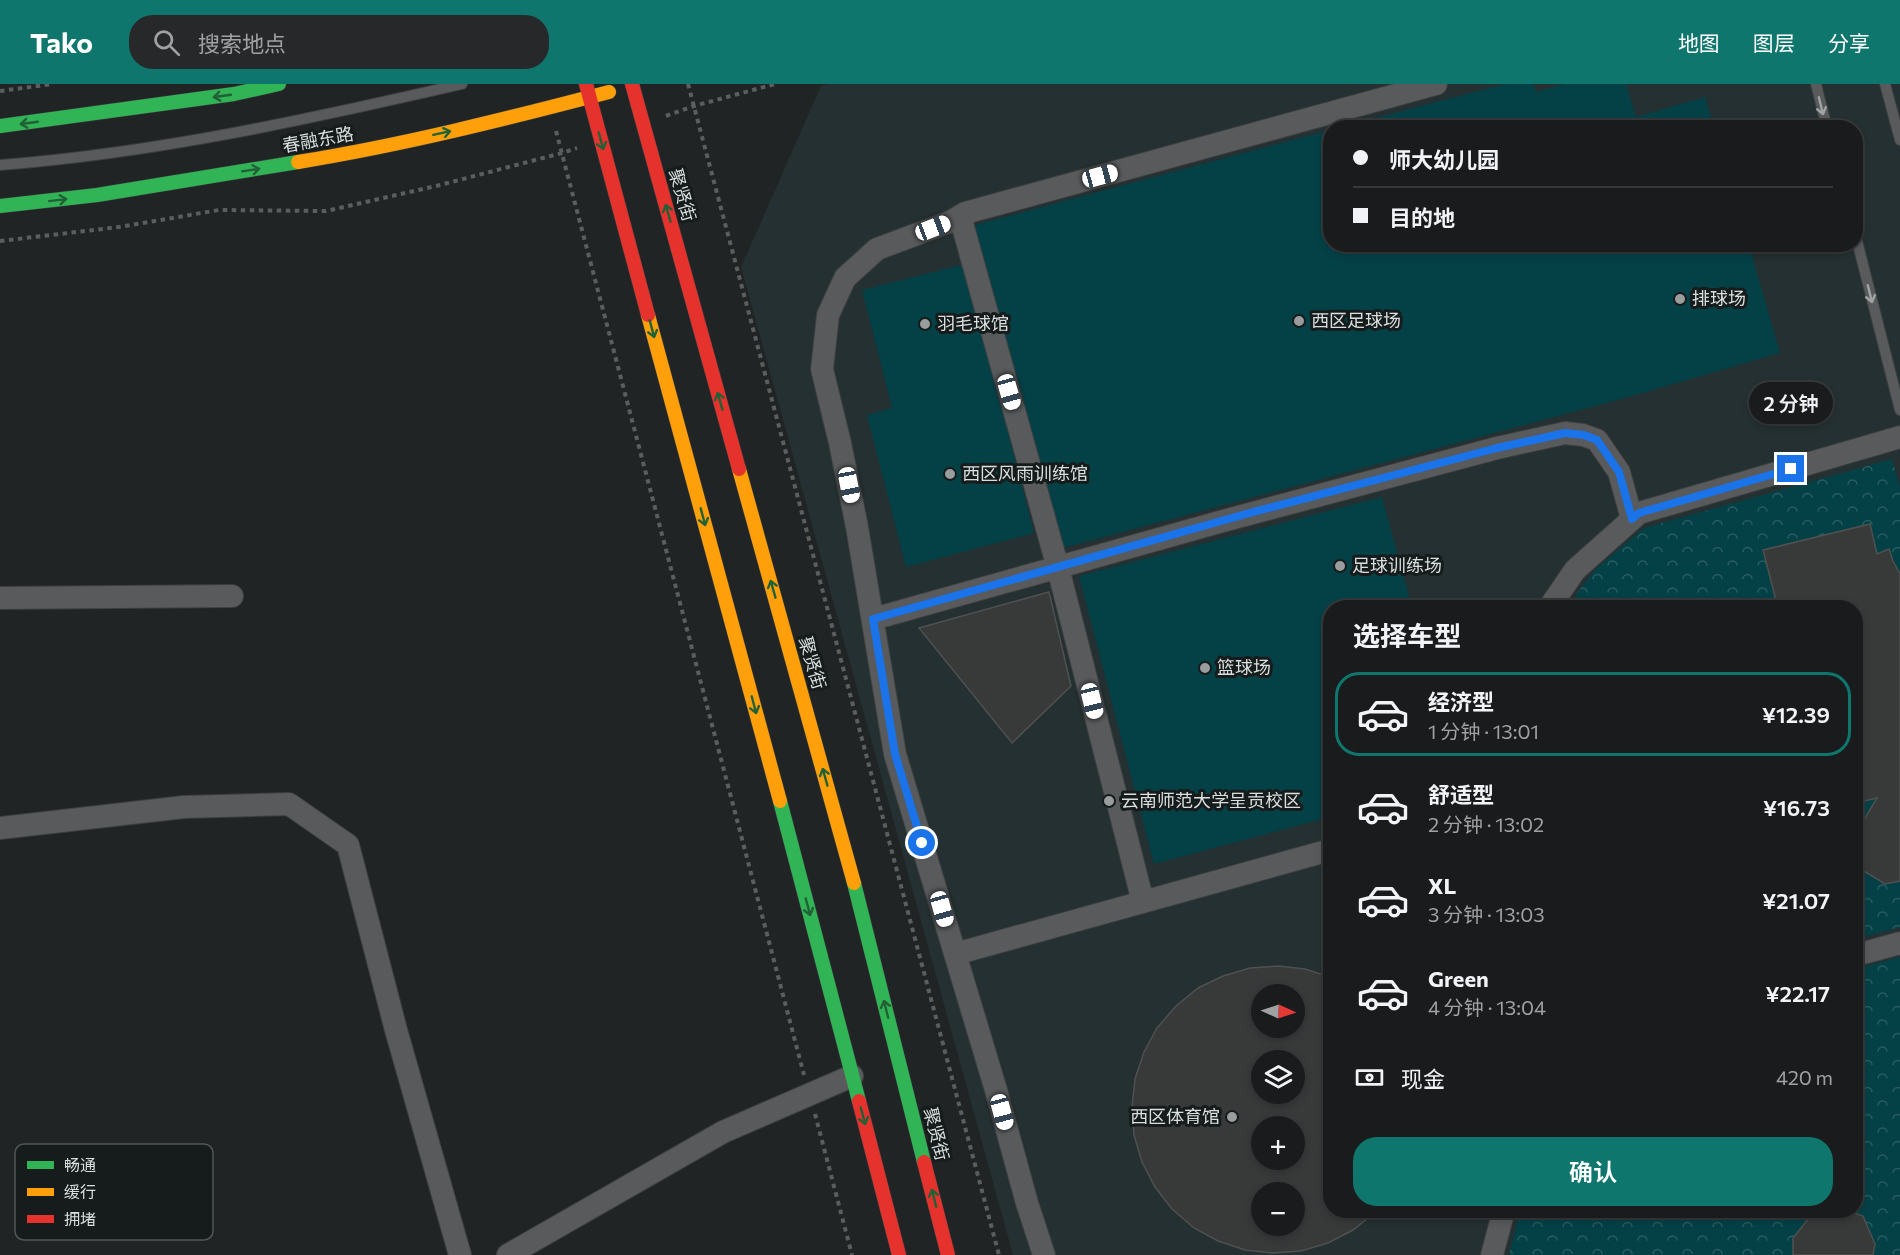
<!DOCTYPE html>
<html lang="zh">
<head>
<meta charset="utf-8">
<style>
	:root { --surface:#191b1c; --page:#262829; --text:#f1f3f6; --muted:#9fa1a3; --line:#37393b; --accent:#0f766e }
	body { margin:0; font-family:Commissioner,"Noto Sans SC",sans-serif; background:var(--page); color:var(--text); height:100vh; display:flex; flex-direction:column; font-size:22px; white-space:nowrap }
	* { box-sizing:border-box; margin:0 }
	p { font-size:20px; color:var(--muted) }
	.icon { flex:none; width:33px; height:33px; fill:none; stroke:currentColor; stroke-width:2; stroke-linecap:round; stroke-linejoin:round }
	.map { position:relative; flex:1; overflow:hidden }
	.side { position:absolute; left:1323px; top:516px; width:540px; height:618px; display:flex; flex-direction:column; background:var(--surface); border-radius:24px; box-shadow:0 3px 9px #0003,0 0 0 2px var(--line) }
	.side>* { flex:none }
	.banner { position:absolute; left:1323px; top:36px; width:540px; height:132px; border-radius:24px; box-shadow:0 3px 9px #0003,0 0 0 2px var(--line); display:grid; align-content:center; height:132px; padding:0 30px; background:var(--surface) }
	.needle { width:39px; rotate:93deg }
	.buttons { position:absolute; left:1251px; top:900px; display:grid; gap:12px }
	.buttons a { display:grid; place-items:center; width:54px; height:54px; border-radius:50%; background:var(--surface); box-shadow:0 3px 9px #0003,0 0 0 2px var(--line); font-size:30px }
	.end { position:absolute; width:27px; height:27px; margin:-14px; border:8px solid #1a73e8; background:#fff; box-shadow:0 0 0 3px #fff }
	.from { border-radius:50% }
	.bubble { position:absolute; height:42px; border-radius:21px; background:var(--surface); box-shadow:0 3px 9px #0003,0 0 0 2px var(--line); font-size:20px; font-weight:600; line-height:42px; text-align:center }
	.car { position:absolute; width:18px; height:36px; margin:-18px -9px; border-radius:8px; box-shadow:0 0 4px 2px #0007; background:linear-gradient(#fff 24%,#345 0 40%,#fff 0 76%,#345 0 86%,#fff 0) }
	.banner b { display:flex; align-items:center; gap:21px; height:57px; font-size:22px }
	.banner b+b { border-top:2px solid var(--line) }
	.banner i { width:15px; height:15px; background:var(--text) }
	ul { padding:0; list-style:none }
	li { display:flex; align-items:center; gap:18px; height:84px; margin:0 12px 9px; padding:0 18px; border:3px solid transparent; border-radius:24px }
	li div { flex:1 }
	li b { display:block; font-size:22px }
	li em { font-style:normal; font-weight:600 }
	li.selected { border-color:var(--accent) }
	li>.icon { width:54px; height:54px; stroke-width:1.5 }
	h2 { padding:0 30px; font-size:27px; line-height:72px }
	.pay { display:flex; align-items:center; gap:15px; height:66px; padding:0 30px; font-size:22px }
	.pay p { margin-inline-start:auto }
	.button { display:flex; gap:12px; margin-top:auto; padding:12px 30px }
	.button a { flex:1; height:69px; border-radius:24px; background:var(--accent); color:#fff; font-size:24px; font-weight:600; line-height:69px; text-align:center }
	header { display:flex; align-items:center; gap:36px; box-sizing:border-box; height:84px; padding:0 30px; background:var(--accent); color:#fff }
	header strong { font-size:28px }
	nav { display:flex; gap:33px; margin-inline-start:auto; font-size:21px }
	.search { width:420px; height:54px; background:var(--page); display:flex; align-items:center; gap:15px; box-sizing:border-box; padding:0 21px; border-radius:24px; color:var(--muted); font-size:22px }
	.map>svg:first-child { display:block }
	.built { fill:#243031; fill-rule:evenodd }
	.park { fill:url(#park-crowns) }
	.pitch { fill:#044147 }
	.building { fill:#383a3a; stroke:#4f5050; stroke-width:1.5; fill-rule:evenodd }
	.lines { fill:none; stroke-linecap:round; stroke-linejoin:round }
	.lane-casing { stroke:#3c3f40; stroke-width:12 }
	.street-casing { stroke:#3c3f40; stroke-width:24 }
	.fast-casing { stroke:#3c3f40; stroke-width:15 }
	.slow-casing { stroke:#3c3f40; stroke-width:15 }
	.jam-casing { stroke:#3c3f40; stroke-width:15 }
	.path { stroke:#5c5e5e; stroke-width:4; stroke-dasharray:4.5 4.5; stroke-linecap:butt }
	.lane { stroke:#585a5b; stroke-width:10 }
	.street { stroke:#585a5b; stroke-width:22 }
	.fast { stroke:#30b455; stroke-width:14 }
	.slow { stroke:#ff9f0a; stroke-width:14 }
	.jam { stroke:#e5322d; stroke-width:14 }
	.oneway { stroke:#226036 }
	.oneway2 { stroke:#a0a3a3 }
	.route { stroke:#1a73e8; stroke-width:8 }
	.poi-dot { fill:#999d9d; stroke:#161c1c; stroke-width:2 }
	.labels { text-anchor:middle; stroke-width:6; stroke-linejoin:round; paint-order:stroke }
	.street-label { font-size:18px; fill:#dadede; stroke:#161c1c }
	.poi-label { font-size:18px; fill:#dadede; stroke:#161c1c; text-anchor:start }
	.key { fill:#161c1c; stroke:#515656; stroke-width:1.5 }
	.key-label { font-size:16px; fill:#dadede }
</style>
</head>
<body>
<header>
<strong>Tako</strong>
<div class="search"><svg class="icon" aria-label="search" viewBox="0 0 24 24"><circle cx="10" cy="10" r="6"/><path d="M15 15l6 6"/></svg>搜索地点</div>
<nav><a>地图</a><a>图层</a><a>分享</a></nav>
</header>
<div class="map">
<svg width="1900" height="1171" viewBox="0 0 1900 1171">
	<defs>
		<pattern id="park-crowns" width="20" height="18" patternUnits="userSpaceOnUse" patternTransform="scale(1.5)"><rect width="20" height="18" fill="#044147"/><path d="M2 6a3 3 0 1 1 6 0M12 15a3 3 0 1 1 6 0" fill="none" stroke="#285c61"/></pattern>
	</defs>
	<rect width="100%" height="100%" fill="#212425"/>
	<path class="built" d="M 829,0 L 1900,0 L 1900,1171 L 1013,1171 L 741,183 L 821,2 ZM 1330,44 L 1856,44 L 1856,160 L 1330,160 ZM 1330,524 L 1856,524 L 1856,1126 L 1330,1126 ZM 1262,910 L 1294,910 L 1294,944 L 1262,944 ZM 1262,976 L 1294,976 L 1294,1010 L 1262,1010 ZM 1262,1042 L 1294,1042 L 1294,1076 L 1262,1076 ZM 1262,1108 L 1294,1108 L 1294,1142 L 1262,1142 Z"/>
	<path class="park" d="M 1892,375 L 1900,403 L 1900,843 L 1856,855 L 1856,524 L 1569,524 L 1580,505 L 1598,483 L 1644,444 Z
		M 1900,873 L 1900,1171 L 1509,1171 L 1520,1127 L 1856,1126 L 1856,885 Z"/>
	<path class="pitch" d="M 1505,0 L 1533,0 L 1536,8 L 1563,0 L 1626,0 L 1636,33 L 1705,13 L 1714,43 L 1341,43 Z
		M 1330,46 L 1330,160 L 1749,161 L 1780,269 L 1625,314 L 1055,466 L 971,142 Z
		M 965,180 L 1034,449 L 906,483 L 867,331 L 892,324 L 862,206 Z
		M 1382,413 L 1412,523 L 1330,524 L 1330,733 L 1154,780 L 1079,492 Z"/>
	<path class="building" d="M 1870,440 L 1877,470 L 1889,465 L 1893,477 L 1900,490 L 1900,797 L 1885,800 L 1859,784 L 1856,769 L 1856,749 L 1877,714 L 1856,719 L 1856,524 L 1778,524 L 1763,466 Z
		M 1049,508 L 1071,602 L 1012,659 L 919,544 Z
		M 1278,882 L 1305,885 L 1330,893 L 1330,1126 L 1378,1126 L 1353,1146 L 1328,1159 L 1301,1167 L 1273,1169 L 1245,1166 L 1218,1157 L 1194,1144 L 1172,1125 L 1155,1103 L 1142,1078 L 1134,1051 L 1132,1023 L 1135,995 L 1144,968 L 1157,944 L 1176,922 L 1198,904 L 1223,892 L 1250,884 ZM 1262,910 L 1294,910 L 1294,944 L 1262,944 ZM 1262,976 L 1294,976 L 1294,1010 L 1262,1010 ZM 1262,1042 L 1294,1042 L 1294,1076 L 1262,1076 ZM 1262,1108 L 1294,1108 L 1294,1142 L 1262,1142 Z
		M 1834,1126 L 1844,1126 L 1863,1132 L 1875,1160 L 1873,1171 L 1793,1171 L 1793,1154 L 1813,1129 Z"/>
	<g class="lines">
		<defs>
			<path id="lane" d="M 1816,0 L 1827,44
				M 1885,0 L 1900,56
				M 0,81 C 156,69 310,35 462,0
				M 1856,153 L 1900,326"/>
			<path id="street" d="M 960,132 L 1058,484 L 1143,818
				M 0,514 L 232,512
				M 1549,524 L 1575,486 L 1639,429 L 1900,353
				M 873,535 L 1223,437 L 1497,364 L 1565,349 L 1583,351 L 1597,356 L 1619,388 L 1632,435
				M 0,744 L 184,723 L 289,720 L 348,761 L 396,946 L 460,1171
				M 955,870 L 1330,766
				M 1856,871 L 1900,859
				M 508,1171 L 723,1048 L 852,992
				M 1044,1171 L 1027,1119 L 996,1006 L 895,670 L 857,443 L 840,359 L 822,285 L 828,231 L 845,194 L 877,165 L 952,137 L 965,129 L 1436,0
				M 1492,1171 L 1504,1126"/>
			<path id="fast" d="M 0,42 L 234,10 L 279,0
				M 0,122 L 97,111 L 298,78
				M 780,717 L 859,1017
				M 854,799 L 924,1078"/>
			<path id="slow" d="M 298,78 C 403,61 506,35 609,8
				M 648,231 L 780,717
				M 739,385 L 854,799"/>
			<path id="jam" d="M 586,0 L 648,231
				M 632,0 L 739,385
				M 859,1017 L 899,1171
				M 924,1078 L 948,1171"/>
		</defs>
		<use href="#lane" class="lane-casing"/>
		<use href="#street" class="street-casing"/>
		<use href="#fast" class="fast-casing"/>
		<use href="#slow" class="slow-casing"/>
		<use href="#jam" class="jam-casing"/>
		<path class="path" d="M 688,0 L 999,1171
			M 0,7 L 53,0
			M 666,32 L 694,22 L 775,0
			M 556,47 L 804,991
			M 0,157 L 119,143 L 219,126 L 326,127 L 440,101 L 562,69 L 577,64
			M 815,1030 L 852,1171"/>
		<use href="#lane" class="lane"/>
		<use href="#street" class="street"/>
		<use href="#fast" class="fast"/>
		<use href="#slow" class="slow"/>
		<use href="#jam" class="jam"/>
	</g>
	<defs><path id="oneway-shaft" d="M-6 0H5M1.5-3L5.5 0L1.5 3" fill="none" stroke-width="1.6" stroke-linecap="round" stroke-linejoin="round" transform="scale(1.5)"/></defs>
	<g class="oneway">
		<use href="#oneway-shaft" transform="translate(222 12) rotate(172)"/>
		<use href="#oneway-shaft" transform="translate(29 39) rotate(172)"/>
		<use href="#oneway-shaft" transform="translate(442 49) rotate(-12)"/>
		<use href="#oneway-shaft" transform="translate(601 57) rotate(75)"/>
		<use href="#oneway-shaft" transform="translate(251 86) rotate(-9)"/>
		<use href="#oneway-shaft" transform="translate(58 116) rotate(-7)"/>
		<use href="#oneway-shaft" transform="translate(668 129) rotate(-106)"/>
		<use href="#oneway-shaft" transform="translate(652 245) rotate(75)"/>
		<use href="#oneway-shaft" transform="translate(720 317) rotate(-106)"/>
		<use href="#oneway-shaft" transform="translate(703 433) rotate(75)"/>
		<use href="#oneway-shaft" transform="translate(773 505) rotate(-106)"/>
		<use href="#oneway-shaft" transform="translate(754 621) rotate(75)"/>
		<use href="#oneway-shaft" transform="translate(825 693) rotate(-106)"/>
		<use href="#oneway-shaft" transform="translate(808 823) rotate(75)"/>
		<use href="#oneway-shaft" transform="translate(886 925) rotate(-104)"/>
		<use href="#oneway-shaft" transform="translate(863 1032) rotate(75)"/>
		<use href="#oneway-shaft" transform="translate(934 1114) rotate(-104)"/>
	</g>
	<g class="oneway2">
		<use href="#oneway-shaft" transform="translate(1821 22) rotate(76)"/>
		<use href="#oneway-shaft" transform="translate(1870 210) rotate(76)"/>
	</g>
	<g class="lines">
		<path class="route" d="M 922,759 L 895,670 L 873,535 L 1246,430 L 1497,364 L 1565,349 L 1584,351 L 1597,356 L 1619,388 L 1632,435 L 1639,429 L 1791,385"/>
	</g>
	<g class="poi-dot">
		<circle cx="1680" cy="215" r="6"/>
		<circle cx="1299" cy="237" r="6"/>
		<circle cx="925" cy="240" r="6"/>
		<circle cx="950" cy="390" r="6"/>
		<circle cx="1340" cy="482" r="6"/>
		<circle cx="1205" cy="584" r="6"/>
		<circle cx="1109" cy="717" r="6"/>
		<circle cx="1232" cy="1033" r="6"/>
	</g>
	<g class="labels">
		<g class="street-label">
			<text transform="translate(318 56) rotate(-10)" y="6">春融东路</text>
			<text transform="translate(682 111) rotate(74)" y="6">聚贤街</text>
			<text transform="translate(812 579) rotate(74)" y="6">聚贤街</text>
			<text transform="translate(936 1050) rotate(76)" y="6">聚贤街</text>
		</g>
		<g class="poi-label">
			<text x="1692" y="221">排球场</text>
			<text x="1311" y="243">西区足球场</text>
			<text x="937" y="246">羽毛球馆</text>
			<text x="962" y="396">西区风雨训练馆</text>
			<text x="1352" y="488">足球训练场</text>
			<text x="1217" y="590">篮球场</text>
			<text x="1121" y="723">云南师范大学呈贡校区</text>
			<text x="1220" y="1039" text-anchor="end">西区体育馆</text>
		</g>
	</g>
	<rect x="15" y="1060" width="198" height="96" rx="9" class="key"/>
	<rect x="27" y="1077" width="27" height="8" fill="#30b455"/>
	<rect x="27" y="1104" width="27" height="8" fill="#ff9f0a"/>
	<rect x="27" y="1131" width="27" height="8" fill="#e5322d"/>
	<g class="key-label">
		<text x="64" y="1087">畅通</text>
		<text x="64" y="1114">缓行</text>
		<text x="64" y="1141">拥堵</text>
	</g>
</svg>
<div class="buttons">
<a><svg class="needle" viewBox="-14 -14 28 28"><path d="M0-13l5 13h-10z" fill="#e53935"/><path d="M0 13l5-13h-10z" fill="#9fa1a3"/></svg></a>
<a><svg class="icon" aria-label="layers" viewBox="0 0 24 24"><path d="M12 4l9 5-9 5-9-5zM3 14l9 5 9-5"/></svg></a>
<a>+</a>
<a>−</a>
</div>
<i class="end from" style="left:922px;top:759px"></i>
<i class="end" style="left:1791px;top:385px"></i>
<div class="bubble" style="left:1749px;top:298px;width:84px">2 分钟</div>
<i class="car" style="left:1100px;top:92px;rotate:75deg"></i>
<i class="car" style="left:933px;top:144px;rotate:69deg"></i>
<i class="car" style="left:1009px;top:308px;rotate:164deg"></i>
<i class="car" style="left:849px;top:401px;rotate:169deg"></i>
<i class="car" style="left:1092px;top:617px;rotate:166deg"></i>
<i class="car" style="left:942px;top:825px;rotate:164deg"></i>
<i class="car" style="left:1002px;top:1028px;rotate:165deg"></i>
<div class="banner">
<b><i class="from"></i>师大幼儿园</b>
<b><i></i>目的地</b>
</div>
<section class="side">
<h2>选择车型</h2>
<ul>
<li class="selected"><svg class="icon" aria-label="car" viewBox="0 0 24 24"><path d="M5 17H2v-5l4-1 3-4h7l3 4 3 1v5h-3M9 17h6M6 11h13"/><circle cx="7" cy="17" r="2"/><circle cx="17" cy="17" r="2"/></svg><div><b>经济型</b><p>1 分钟 · 13:01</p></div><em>¥12.39</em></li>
<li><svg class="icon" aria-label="car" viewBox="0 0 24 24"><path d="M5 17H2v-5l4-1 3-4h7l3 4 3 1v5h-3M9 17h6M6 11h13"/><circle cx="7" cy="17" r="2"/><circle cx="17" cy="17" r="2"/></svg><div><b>舒适型</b><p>2 分钟 · 13:02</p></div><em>¥16.73</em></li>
<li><svg class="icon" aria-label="car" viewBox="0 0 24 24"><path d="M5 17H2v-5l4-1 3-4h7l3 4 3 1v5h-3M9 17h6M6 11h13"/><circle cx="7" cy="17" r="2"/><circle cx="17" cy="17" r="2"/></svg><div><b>XL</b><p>3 分钟 · 13:03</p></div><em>¥21.07</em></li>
<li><svg class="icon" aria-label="car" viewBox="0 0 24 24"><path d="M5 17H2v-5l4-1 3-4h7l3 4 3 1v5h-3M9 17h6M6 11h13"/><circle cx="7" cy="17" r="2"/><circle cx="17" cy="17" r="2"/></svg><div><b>Green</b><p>4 分钟 · 13:04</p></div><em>¥22.17</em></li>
</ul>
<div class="pay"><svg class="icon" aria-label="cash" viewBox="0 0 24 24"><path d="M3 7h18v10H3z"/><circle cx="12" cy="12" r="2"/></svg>现金<p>420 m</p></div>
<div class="button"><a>确认</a></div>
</section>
</div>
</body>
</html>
